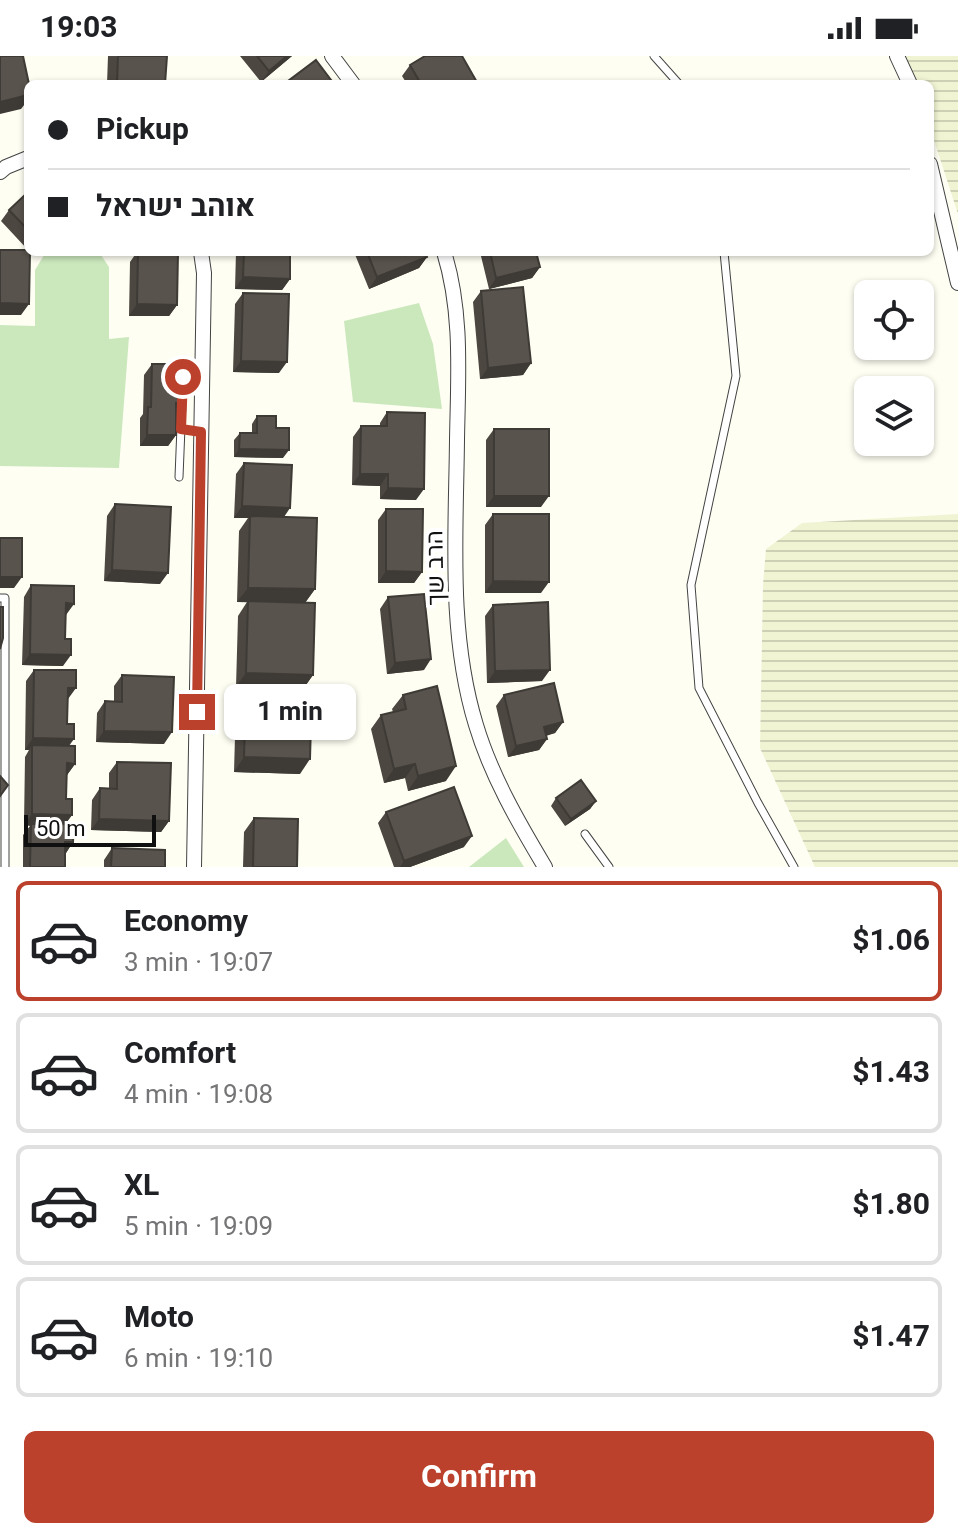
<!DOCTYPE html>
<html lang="en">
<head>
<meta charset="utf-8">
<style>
	:root { --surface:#fff; --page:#f6f6f6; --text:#202124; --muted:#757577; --line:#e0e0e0; --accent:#bb412c }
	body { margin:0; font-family:Georgia,Heebo,serif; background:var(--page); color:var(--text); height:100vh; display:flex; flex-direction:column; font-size:30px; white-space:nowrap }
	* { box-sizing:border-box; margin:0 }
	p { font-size:26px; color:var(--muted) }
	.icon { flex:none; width:44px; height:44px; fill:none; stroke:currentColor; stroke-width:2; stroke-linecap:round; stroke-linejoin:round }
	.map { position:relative; height:811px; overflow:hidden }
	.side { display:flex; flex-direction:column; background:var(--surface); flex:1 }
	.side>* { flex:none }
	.guide { position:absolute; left:24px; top:24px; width:910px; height:176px; border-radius:12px; box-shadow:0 2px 6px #0004; display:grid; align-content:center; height:176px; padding:0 24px; background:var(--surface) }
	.controls { position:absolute; left:854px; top:224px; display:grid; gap:16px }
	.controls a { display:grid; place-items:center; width:80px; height:80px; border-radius:12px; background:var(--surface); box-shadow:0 2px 6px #0004; font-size:40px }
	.scale { position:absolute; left:24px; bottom:20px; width:132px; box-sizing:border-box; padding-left:8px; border:4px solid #101010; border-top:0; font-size:22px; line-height:28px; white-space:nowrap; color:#101010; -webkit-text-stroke:6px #fff; paint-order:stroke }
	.end { position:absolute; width:36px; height:36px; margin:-18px; border:10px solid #bb412c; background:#fff; box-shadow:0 0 0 4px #fff }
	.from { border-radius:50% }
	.bubble { position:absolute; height:56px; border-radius:12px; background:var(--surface); box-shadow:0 2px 6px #0004; font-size:26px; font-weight:700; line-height:56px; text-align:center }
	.guide b { display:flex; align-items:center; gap:28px; height:76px; font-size:30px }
	.guide b+b { border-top:2px solid var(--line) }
	.guide i { width:20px; height:20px; background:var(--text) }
	ul { padding:14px 0 0; list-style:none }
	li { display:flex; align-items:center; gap:24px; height:120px; margin:0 16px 12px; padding:0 8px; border:4px solid var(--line); border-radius:12px }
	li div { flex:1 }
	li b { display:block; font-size:30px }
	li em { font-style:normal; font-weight:700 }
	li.current { border-color:var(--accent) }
	li>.icon { width:72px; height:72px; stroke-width:1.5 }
	.cta { display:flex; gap:16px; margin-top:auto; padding:16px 24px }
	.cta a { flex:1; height:92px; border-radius:12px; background:var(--accent); color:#fff; font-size:32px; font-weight:700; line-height:92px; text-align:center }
	.status { display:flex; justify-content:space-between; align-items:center; height:56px; padding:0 40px; background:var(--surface); direction:ltr }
	.status svg { height:22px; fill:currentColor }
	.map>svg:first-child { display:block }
	.farmland { fill:url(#farmland-rules) }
	.park { fill:#cbe8bd }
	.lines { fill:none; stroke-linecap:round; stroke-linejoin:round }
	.service-casing { stroke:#434343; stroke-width:9 }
	.minor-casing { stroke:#434343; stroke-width:16 }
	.service { stroke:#fff; stroke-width:7 }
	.minor { stroke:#fff; stroke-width:14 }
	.wall { fill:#4c4741 }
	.shaded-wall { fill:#3e3a35 }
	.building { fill:#58534c; stroke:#3e3a35; stroke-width:2 }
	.route { stroke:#bb412c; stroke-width:10 }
	.labels { text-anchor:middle; stroke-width:8; stroke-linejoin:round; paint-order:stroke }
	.street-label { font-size:24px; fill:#101010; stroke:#fff }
</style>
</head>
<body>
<div class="status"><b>19:03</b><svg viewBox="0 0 49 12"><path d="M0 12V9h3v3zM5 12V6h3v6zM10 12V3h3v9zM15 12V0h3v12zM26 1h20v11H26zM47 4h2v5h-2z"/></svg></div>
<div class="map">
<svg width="958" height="811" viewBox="0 0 958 811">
	<defs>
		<pattern id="farmland-rules" width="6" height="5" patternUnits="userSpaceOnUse" patternTransform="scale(2)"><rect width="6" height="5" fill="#f0f4d3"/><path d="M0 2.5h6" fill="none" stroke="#cdd0b4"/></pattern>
	</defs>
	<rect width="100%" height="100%" fill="#fefef3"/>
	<path class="farmland" d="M 904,0 L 958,0 L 958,158 L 930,72 L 930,28 L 915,28 L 910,11 Z
		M 958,458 L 958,811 L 815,811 L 760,692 L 763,529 L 766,493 L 802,467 Z"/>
	<path class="park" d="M 46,196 L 99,196 L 109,211 L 109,283 L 129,281 L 119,412 L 0,410 L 0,269 L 35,270 L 35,214 Z
		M 419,247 L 433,288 L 442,353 L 353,346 L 344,265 Z
		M 506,782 L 524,811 L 469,811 Z"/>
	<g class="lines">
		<defs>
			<path id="service" d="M 654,0 L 679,28
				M 724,196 L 736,320 L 691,529 L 699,632 L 758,747 L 794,811
				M 179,421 L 183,321
				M 0,542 L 5,542 L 5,811
				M 585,778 L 609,811"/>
			<path id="minor" d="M 332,0 L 353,28
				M 897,0 L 910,28
				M 930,108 L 958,227
				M 0,116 L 6,111 L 28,102
				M 444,196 C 463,257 458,321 457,384 C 456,478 448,578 476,669 C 491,719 518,766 545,811
				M 194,811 L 204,217 L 201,196"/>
		</defs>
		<use href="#service" class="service-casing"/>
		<use href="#minor" class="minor-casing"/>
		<use href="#service" class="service"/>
		<use href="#minor" class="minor"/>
	</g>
	<path class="wall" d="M 108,0 L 167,0 L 165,28 L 107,28 Z
		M 240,0 L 292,0 L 261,26 Z
		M 410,9 L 478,28 L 407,28 L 402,20 Z
		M 28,136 L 28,194 L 1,165 L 9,154 Z
		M 137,196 L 178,196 L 177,249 L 169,260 L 129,260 L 130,206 Z
		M 236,196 L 290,196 L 290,223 L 282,234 L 235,233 Z
		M 354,196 L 425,196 L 427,201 L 419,212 L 369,233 Z
		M 480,196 L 536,196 L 540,211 L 532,222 L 489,233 Z
		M 481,235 L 531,307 L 523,319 L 480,323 L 473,246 Z
		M 243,237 L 279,317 L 233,316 L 235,248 Z
		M 152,308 L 180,348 L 176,353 L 176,379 L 168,390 L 140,390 L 140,362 L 143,358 L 144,319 Z
		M 387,356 L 416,444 L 380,443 L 380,430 L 352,429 L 353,381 L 361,370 L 380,370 L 380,367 Z
		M 257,360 L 283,402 L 234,401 L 234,384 L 240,377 L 252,377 L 252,368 Z
		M 494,373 L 541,451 L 486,451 L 486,384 Z
		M 244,407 L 284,461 L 315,533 L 305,547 L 313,619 L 303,633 L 300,718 L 234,716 L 236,646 L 245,632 L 236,631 L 238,560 L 247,546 L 237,546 L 239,475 L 248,462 L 234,462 L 236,418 Z
		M 115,448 L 160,528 L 104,525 L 107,460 Z
		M 386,453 L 422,516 L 414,527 L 378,527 L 378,464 Z
		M 493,458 L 541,537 L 485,537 L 485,469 Z
		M 31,529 L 66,559 L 63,610 L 22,609 L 24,541 Z
		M 388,541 L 424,614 L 387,618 L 380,553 Z
		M 493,549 L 542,625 L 487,627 L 485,560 Z
		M 34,614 L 68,643 L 67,668 L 69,690 L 75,708 L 67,719 L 66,743 L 72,759 L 65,768 L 73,786 L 66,797 L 65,811 L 23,811 L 23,779 L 30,770 L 24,769 L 25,701 L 29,694 L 25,694 L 26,625 Z
		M 122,619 L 164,688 L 96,686 L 97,657 L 105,645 L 114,646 L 114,630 Z
		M 403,639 L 446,725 L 408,735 L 405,722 L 384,727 L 371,673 L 381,659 L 393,656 L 392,653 Z
		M 504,639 L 563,666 L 555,677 L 546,680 L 547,683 L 539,694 L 508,701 L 496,650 Z
		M 117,706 L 169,765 L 161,776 L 91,774 L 92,744 L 100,732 L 109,733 L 109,717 Z
		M 556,742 L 596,745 L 590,753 L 565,770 L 551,750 Z
		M 386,756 L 464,791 L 410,811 L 394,811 L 378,767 Z
		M 254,762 L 297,811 L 243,811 L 244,776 Z
		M 112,792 L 165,811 L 104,811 L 104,804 Z"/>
	<path class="shaded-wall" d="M 287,0 L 292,0 L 261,26 L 269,15 Z
		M 28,39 L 28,44 L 21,53 L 0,58 L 0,46 Z
		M 427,201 L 419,212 L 369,233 L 377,221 Z
		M 540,211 L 532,222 L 489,233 L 496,222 Z
		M 243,221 L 290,223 L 282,234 L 235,233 Z
		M 0,247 L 29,248 L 21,259 L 0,259 Z
		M 137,248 L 177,249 L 169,260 L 129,260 Z
		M 241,305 L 287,306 L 279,317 L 233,316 Z
		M 531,307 L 523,319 L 480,323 L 488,312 Z
		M 147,379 L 176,379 L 168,390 L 140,390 Z
		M 239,393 L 289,394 L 283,402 L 234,401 Z
		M 360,418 L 388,418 L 380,430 L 352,429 Z
		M 388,432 L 424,433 L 416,444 L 380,443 Z
		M 494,440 L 549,440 L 541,451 L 486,451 Z
		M 242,450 L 290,452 L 282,464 L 250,460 L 248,462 L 234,462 Z
		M 112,514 L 168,517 L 160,528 L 104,525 Z
		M 386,515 L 422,516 L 414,527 L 378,527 Z
		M 0,521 L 22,521 L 14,532 L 0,532 Z
		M 493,525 L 549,526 L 541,537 L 485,537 Z
		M 248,532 L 315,533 L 304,548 L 237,546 Z
		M 66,547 L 74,548 L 66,559 Z
		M 30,598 L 71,599 L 63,610 L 22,609 Z
		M 431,603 L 424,614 L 387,618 L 395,607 Z
		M 550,614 L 542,625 L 487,627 L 495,615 Z
		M 246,617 L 313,619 L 303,633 L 236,631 Z
		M 68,632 L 76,632 L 68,643 Z
		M 563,666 L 555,677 L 536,682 L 544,671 Z
		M 104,675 L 172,676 L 164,688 L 96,686 Z
		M 33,682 L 74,683 L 66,694 L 32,689 L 29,694 L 25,694 Z
		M 547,683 L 539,694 L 508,701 L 516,690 Z
		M 244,701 L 310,703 L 300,718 L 234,716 Z
		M 67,707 L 75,708 L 67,719 Z
		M 415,708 L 405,722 L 384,727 L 394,713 Z
		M 456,710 L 446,725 L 408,735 L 418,720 Z
		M 596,745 L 590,753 L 565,770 L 571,763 Z
		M 32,758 L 72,759 L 64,770 L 24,769 Z
		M 99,763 L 169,765 L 161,776 L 91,774 Z
		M 472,780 L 464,791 L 410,811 L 400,811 L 404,805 Z
		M 65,786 L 73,786 L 66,797 Z"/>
	<path class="building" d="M 0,0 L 23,0 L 29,28 L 28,28 L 28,39 L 0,46 Z
		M 118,0 L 167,0 L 165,28 L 117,28 Z
		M 257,0 L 287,0 L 269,15 Z
		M 425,0 L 462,0 L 478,28 L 421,28 L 410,9 Z
		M 316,4 L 334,28 L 284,28 Z
		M 28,136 L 28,174 L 9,154 Z
		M 0,194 L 28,194 L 28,196 L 30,196 L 29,248 L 0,247 Z
		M 138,196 L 178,196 L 177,249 L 137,248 Z
		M 244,196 L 290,196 L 290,223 L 243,221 Z
		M 367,196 L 425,196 L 427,201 L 377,221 Z
		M 490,196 L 536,196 L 540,211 L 496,222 Z
		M 523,231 L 531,307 L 488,312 L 481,235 Z
		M 243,237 L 289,238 L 287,306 L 241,305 Z
		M 152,308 L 180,308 L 180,348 L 176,347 L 176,379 L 147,379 L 148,351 L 151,351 Z
		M 387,356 L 425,357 L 424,433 L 388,432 L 388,418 L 360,418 L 361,370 L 387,370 Z
		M 257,360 L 276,360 L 276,372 L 289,372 L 289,394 L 239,393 L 240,377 L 257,377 Z
		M 494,373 L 549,373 L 549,440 L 494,440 Z
		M 244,407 L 292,409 L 290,452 L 242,450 Z
		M 115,448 L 171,451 L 168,517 L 112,514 Z
		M 386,453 L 423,453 L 422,516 L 386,515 Z
		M 493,458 L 549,458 L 549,526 L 493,525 Z
		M 250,460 L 317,462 L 315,533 L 248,532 Z
		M 0,482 L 22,482 L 22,521 L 0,521 Z
		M 31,529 L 74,530 L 74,548 L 66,547 L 65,583 L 71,583 L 71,599 L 30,598 Z
		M 424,538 L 431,603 L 395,607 L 388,541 Z
		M 248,545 L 315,547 L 313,619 L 246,617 Z
		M 548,546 L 550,614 L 495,615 L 493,549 Z
		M 0,551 L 3,551 L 3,582 L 0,593 Z
		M 34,614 L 76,614 L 76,632 L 68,632 L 67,668 L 74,668 L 74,683 L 33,682 Z
		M 122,619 L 174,621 L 172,676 L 104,675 L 105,645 L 122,646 Z
		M 554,627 L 563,666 L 544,671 L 547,683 L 516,690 L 504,639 Z
		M 437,630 L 456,710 L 418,720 L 415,708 L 394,713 L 381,659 L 406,653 L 403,639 Z
		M 246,631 L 312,633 L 310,703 L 244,701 Z
		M 32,689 L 75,690 L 75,708 L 67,707 L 66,743 L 72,743 L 72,759 L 32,758 Z
		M 117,706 L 171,707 L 169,765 L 99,763 L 100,732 L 117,733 Z
		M 0,720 L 8,729 L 0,740 Z
		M 581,724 L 596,745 L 571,763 L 556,742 Z
		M 454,731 L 472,780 L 404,805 L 386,756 Z
		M 254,762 L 298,763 L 297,811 L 253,811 Z
		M 31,768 L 74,768 L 73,786 L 65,786 L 65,811 L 30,811 Z
		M 112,792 L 165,794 L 165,811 L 111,811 Z"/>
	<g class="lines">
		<path class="route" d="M 183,321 L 181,373 L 201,376 L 197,656"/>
	</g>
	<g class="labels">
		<g class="street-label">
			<text transform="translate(435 512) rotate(-91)" y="8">הרב שך</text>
		</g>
	</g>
</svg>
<div class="controls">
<a><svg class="icon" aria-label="locate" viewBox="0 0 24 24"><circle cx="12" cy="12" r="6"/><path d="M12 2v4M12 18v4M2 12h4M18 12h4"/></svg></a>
<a><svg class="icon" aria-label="layers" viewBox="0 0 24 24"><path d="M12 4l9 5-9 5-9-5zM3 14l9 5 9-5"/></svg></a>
</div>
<div class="scale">50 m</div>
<i class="end from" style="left:183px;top:321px"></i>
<i class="end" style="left:197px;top:656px"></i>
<div class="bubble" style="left:224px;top:628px;width:132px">1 min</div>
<div class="guide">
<b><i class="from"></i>Pickup</b>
<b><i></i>אוהב ישראל</b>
</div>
</div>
<section class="side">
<ul>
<li class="current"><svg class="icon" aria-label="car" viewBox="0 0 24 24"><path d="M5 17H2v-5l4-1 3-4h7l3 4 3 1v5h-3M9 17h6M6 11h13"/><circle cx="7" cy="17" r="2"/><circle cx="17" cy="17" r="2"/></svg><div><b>Economy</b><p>3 min · 19:07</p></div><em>$1.06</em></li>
<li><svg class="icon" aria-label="car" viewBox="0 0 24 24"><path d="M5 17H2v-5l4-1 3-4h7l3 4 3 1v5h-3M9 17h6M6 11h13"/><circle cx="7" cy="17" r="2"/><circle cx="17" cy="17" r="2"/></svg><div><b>Comfort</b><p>4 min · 19:08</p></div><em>$1.43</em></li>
<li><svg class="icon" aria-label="car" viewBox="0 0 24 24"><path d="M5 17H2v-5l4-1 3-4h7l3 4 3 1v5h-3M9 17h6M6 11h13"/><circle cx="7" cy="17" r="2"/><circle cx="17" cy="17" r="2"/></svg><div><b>XL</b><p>5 min · 19:09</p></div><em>$1.80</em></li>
<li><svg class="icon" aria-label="car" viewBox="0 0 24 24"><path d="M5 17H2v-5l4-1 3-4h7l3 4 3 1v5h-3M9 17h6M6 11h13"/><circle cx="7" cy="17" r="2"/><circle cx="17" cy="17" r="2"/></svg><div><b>Moto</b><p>6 min · 19:10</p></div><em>$1.47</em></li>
</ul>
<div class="cta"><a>Confirm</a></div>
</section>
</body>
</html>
